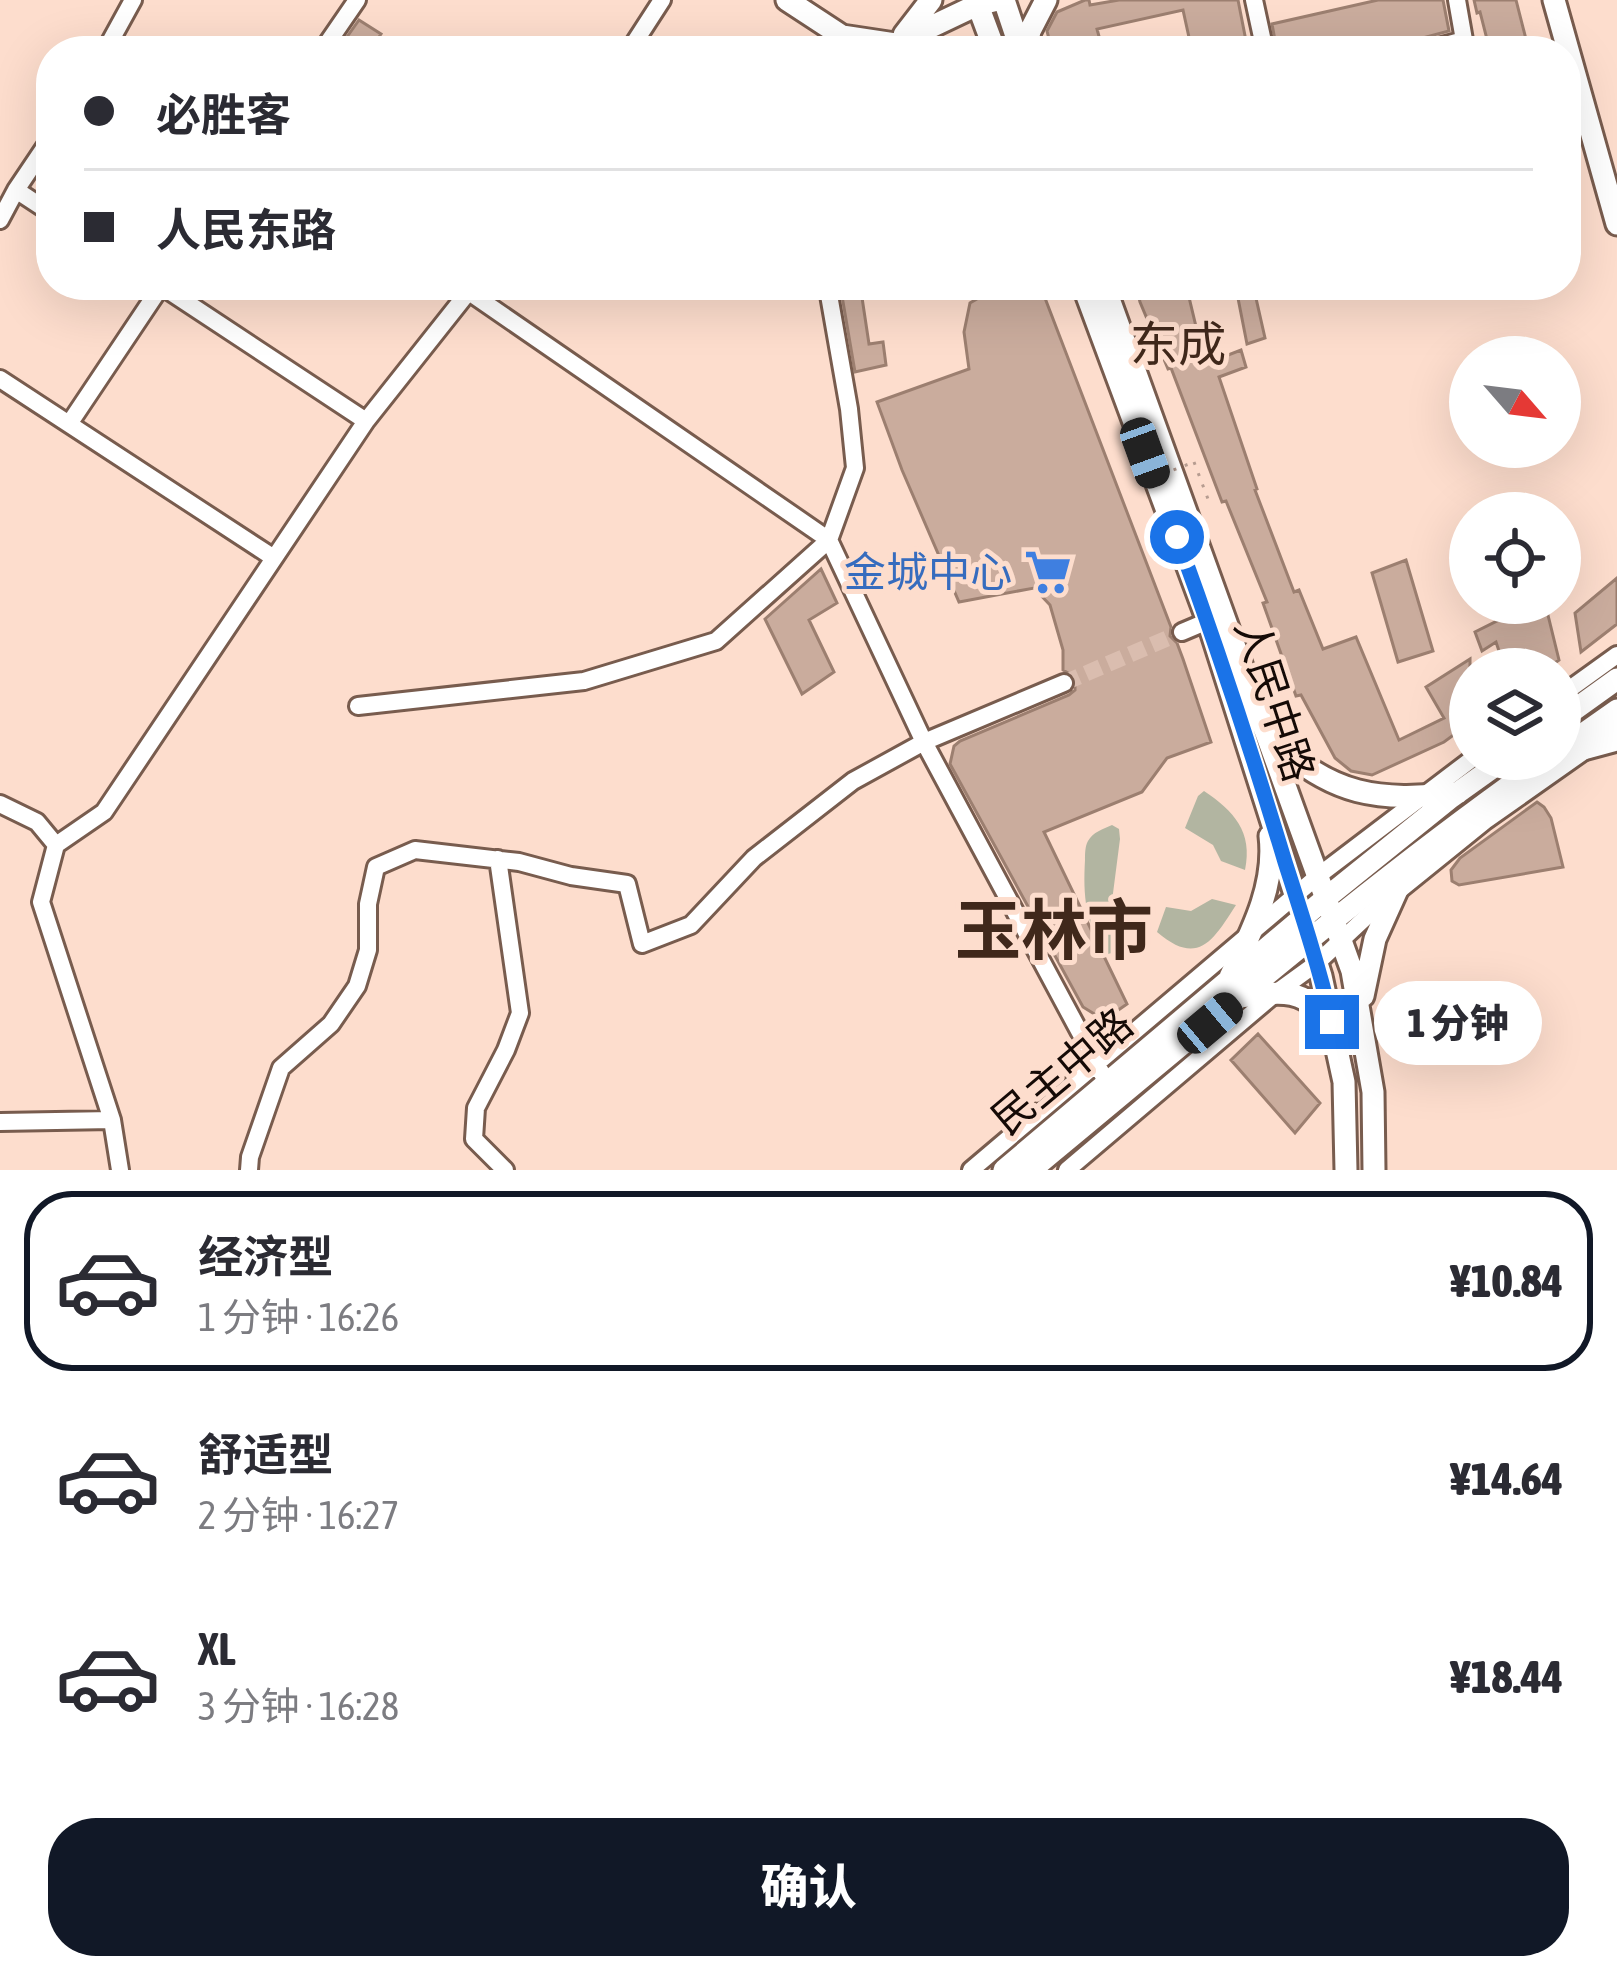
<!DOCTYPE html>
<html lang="zh">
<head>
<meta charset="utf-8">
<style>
	:root { --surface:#fff; --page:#f2f2f3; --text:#2b2b33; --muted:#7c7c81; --line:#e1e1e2; --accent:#111827 }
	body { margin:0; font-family:"Asap Condensed","Noto Sans SC",sans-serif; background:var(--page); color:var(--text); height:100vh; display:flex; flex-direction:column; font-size:45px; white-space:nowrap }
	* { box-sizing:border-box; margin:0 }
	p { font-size:39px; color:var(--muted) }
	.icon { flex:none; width:66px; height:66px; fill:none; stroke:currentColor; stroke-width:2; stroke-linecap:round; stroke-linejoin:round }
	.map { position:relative; height:1170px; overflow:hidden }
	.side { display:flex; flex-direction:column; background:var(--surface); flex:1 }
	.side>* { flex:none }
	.hud { position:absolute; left:36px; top:36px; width:1545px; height:264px; border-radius:48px; box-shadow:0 12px 48px #0002; display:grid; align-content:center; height:264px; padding:0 48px; background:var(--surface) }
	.needle { width:78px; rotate:118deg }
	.controls { position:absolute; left:1449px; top:336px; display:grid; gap:24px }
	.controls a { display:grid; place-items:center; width:132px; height:132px; border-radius:50%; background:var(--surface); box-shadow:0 12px 48px #0002; font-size:60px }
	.end { position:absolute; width:54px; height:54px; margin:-27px; border:15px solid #1a73e8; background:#fff; box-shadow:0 0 0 6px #fff }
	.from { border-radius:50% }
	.bubble { position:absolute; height:84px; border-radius:42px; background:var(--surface); box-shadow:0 12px 48px #0002; font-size:39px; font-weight:800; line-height:84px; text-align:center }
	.car { position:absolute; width:36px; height:72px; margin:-36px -18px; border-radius:15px; box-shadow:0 0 9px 3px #0007; background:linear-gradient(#222 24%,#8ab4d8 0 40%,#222 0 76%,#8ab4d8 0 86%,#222 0) }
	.hud b { display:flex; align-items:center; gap:42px; height:114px; font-size:45px }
	.hud b+b { border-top:3px solid var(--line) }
	.hud i { width:30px; height:30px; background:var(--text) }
	ul { padding:21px 0 0; list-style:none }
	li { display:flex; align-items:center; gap:36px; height:180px; margin:0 24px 18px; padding:0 24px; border:6px solid transparent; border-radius:48px }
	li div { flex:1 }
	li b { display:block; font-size:45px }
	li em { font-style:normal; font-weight:800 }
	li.current { border-color:var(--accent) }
	li>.icon { width:108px; height:108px; stroke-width:1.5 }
	.primary-button { display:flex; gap:24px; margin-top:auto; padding:24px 48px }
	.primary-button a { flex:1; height:138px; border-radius:48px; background:var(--accent); color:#fff; font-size:48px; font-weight:800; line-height:138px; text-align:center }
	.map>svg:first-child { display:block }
	.green { fill:#b2b5a1 }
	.building { fill:#caac9d; stroke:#9c7f70; stroke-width:3 }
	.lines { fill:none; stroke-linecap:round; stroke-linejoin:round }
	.minor-tunnel { stroke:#dabdaf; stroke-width:16; stroke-dasharray:16 8; stroke-linecap:butt }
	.minor-casing { stroke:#785c4e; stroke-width:22 }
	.major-casing { stroke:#785c4e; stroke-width:27 }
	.path { stroke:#b69c90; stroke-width:3; stroke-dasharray:3 9; stroke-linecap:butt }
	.minor { stroke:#fff; stroke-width:16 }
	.major { stroke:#fff; stroke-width:21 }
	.path-bridge { stroke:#b69c90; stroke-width:3; stroke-dasharray:3 9; stroke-linecap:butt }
	.route { stroke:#1a73e8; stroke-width:15 }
	.labels { text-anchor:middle; stroke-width:10; stroke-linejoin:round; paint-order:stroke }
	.shop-label { font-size:42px; fill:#366cbe; stroke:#fdddcd; text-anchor:end }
	.street-label { font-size:42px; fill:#150a06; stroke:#fdddcd }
	.quarter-label { font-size:48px; fill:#40281b; stroke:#fdddcd }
	.town-label { font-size:66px; font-weight:bold; fill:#40281b; stroke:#fdddcd }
</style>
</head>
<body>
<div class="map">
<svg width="1617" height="1170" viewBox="0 0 1617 1170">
	<rect width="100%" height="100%" fill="#fdddcd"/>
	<path class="green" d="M 1204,791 C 1234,811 1253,832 1245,870 L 1221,861 L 1213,845 L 1185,828 L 1198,796 Z
		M 1112,825 L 1119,829 L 1120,839 L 1112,901 L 1123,943 L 1118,952 L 1107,954 C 1085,925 1083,895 1085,860 C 1085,854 1085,846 1088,841 C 1093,832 1103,829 1112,825 Z
		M 1212,899 L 1236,905 C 1212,943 1197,966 1157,932 L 1166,907 L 1191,911 Z"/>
	<path class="building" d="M 1085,0 L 1089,0 L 1090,5 L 1119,0 L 1238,0 L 1248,51 L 1192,51 L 1183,10 L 1097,29 L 1103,51 L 1052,51 L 1047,31 L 1057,12 Z
		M 1378,0 L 1443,0 L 1449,31 L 1374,51 L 1277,51 L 1272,24 Z
		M 1474,0 L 1516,0 L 1529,51 L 1490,51 L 1480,12 L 1477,13 Z
		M 359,20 L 381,34 L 379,37 L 401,51 L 337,51 Z
		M 844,285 L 863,285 L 861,291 L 869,344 L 883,342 L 886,365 L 855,372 L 842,296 Z
		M 1040,285 L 1171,627 L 1170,636 L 1177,643 L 1183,659 L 1211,742 L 1167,758 L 1142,792 L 1044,832 L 1127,1004 L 1104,1020 L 1083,1007 L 950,764 L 954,746 L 960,741 L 1069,695 L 1075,690 L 1075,677 L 1063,670 L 1063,650 L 1050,605 L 1034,588 L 959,602 L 902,470 L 877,402 L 969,369 L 964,332 L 970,303 L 994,289 Z
		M 1136,285 L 1183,285 L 1184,290 L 1187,289 L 1205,364 L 1241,350 L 1246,367 L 1219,377 L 1257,489 L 1255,490 L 1294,592 L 1299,590 L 1323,649 L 1356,637 L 1399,740 L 1444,718 L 1426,687 L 1470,659 L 1470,723 L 1444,742 L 1372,775 L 1351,771 L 1335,758 L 1301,695 L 1296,696 L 1263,603 L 1267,602 L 1226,501 L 1222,502 L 1171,368 L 1168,369 L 1140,302 Z
		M 1253,285 L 1265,338 L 1247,344 L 1236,288 Z
		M 1406,560 L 1433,651 L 1398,662 L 1372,573 Z
		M 821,569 L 837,603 L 809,620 L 834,672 L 802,694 L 765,619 Z
		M 1617,578 L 1617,624 L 1581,652 L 1575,613 Z
		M 1533,603 L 1545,603 L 1559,660 L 1546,669 L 1505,669 L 1496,642 L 1482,651 L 1475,632 Z
		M 1537,802 L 1544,807 L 1551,818 L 1563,867 L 1459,885 L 1452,881 L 1451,870 L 1460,858 Z
		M 1258,1034 L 1320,1103 L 1295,1133 L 1231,1060 Z"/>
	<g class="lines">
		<path class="minor-tunnel" d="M 1064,683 L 1182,632"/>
		<defs>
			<path id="minor" d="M 1254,0 L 1265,51
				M 105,51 L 133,0
				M 322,51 L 357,0
				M 629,51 L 662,0
				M 1423,51 L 1464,40 L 1457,0
				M 16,190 L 51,213
				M 0,220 L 16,190 L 51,138
				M 160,285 L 366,421
				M 450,285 L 469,292 L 829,540 L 924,742 L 1107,1083
				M 0,379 L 274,558
				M 69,424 L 162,285
				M 1182,632 L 1208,621
				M 1560,696 L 1617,655
				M 358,706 L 584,681 L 716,641 L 829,540 L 855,468 L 849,409 L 829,295 L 832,285
				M 0,804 L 37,822 L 56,845
				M 498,859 L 520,1013 L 506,1050 L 476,1108 L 474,1139 L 505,1170
				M 0,1122 L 112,1120
				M 120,1170 L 112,1120 L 41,902 L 56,845 L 104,812 L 366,421 L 473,286
				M 249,1170 L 250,1157 L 281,1068 L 331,1024 L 357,986 L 368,950 L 368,904 L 376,867 L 415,850 L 519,862 L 571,876 L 627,884 L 642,944 L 691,925 L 754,858 L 853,781 L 924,742 L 1064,683
				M 971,1170 L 1318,876 L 1472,759
				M 1067,1170 L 1277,992 L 1317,963 L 1365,918 L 1485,821 L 1617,728"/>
			<path id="major" d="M 787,0 L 842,36 L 895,44 L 977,5 L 997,0
				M 976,0 L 995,51
				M 1004,0 L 1021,51
				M 1554,0 L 1617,224
				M 904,35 L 931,0
				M 896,44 L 939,51
				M 1026,51 L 1030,31 L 1046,0
				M 1083,285 L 1208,621 L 1321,976 L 1344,1082 L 1346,1170
				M 1104,285 L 1352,971 L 1373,1092 L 1374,1170
				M 1560,720 L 1617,679
				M 1272,739 C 1332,796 1378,802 1458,793
				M 1560,750 L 1617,710
				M 1561,755 L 1617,740
				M 1230,977 C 1251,933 1276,886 1270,836
				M 1363,996 L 1375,939 L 1407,868
				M 1241,997 C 1284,991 1301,988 1332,1021
				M 1004,1170 L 1326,898 L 1449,799 L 1505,759
				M 1031,1170 C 1201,1030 1367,885 1547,759"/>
		</defs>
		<use href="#minor" class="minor-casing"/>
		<use href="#major" class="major-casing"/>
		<path class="path" d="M 1194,462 L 1208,499"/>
		<use href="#minor" class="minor"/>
		<use href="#major" class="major"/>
		<path class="path-bridge" d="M 1140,483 L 1194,462"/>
	</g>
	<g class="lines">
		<path class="route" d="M 1177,537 C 1216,644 1252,752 1285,862 C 1302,915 1319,967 1332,1022"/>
	</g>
	<defs>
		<symbol id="supermarket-bare" viewBox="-9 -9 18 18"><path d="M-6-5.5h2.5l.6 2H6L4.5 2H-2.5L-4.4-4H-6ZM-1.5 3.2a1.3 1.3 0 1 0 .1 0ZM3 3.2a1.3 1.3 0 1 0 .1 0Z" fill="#3f7fe0" stroke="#fdddcd" stroke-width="2.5" paint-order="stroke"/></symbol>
	</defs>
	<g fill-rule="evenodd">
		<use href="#supermarket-bare" x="1015" y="539" width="66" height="66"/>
	</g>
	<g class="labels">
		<g class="shop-label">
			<text x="1012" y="587">金城中心</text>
		</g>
		<g class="street-label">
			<text transform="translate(1275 700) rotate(72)" y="15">人民中路</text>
			<text transform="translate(1062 1071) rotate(-40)" y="15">民主中路</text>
		</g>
		<g class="quarter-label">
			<text x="1178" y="361">东成</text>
		</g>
		<g class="town-label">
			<text x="1054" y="954">玉林市</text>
		</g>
	</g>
</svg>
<div class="controls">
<a><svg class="needle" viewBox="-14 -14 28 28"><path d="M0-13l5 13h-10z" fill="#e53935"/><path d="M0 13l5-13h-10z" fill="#7c7c81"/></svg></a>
<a><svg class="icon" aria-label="locate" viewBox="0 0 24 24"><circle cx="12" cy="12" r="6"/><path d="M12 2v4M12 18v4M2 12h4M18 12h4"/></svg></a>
<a><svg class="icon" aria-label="layers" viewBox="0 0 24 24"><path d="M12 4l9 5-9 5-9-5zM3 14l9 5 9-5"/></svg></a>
</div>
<i class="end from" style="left:1177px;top:537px"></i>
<i class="end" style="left:1332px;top:1022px"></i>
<div class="bubble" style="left:1374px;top:981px;width:168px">1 分钟</div>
<i class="car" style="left:1145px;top:453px;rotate:160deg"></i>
<i class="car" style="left:1210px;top:1023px;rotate:50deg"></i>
<div class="hud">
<b><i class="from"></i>必胜客</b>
<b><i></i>人民东路</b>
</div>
</div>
<section class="side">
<ul>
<li class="current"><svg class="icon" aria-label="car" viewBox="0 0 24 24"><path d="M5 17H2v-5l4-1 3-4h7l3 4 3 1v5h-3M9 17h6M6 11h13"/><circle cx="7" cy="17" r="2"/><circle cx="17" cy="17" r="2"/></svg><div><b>经济型</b><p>1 分钟 · 16:26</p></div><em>¥10.84</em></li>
<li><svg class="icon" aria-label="car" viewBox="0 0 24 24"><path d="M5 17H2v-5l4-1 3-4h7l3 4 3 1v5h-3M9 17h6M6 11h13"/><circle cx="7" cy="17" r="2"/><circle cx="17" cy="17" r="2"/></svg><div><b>舒适型</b><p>2 分钟 · 16:27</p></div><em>¥14.64</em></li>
<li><svg class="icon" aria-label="car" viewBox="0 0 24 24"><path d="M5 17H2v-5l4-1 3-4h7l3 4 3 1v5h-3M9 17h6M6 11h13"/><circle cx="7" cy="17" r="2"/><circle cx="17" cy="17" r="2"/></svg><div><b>XL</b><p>3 分钟 · 16:28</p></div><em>¥18.44</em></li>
</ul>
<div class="primary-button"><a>确认</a></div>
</section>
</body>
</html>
